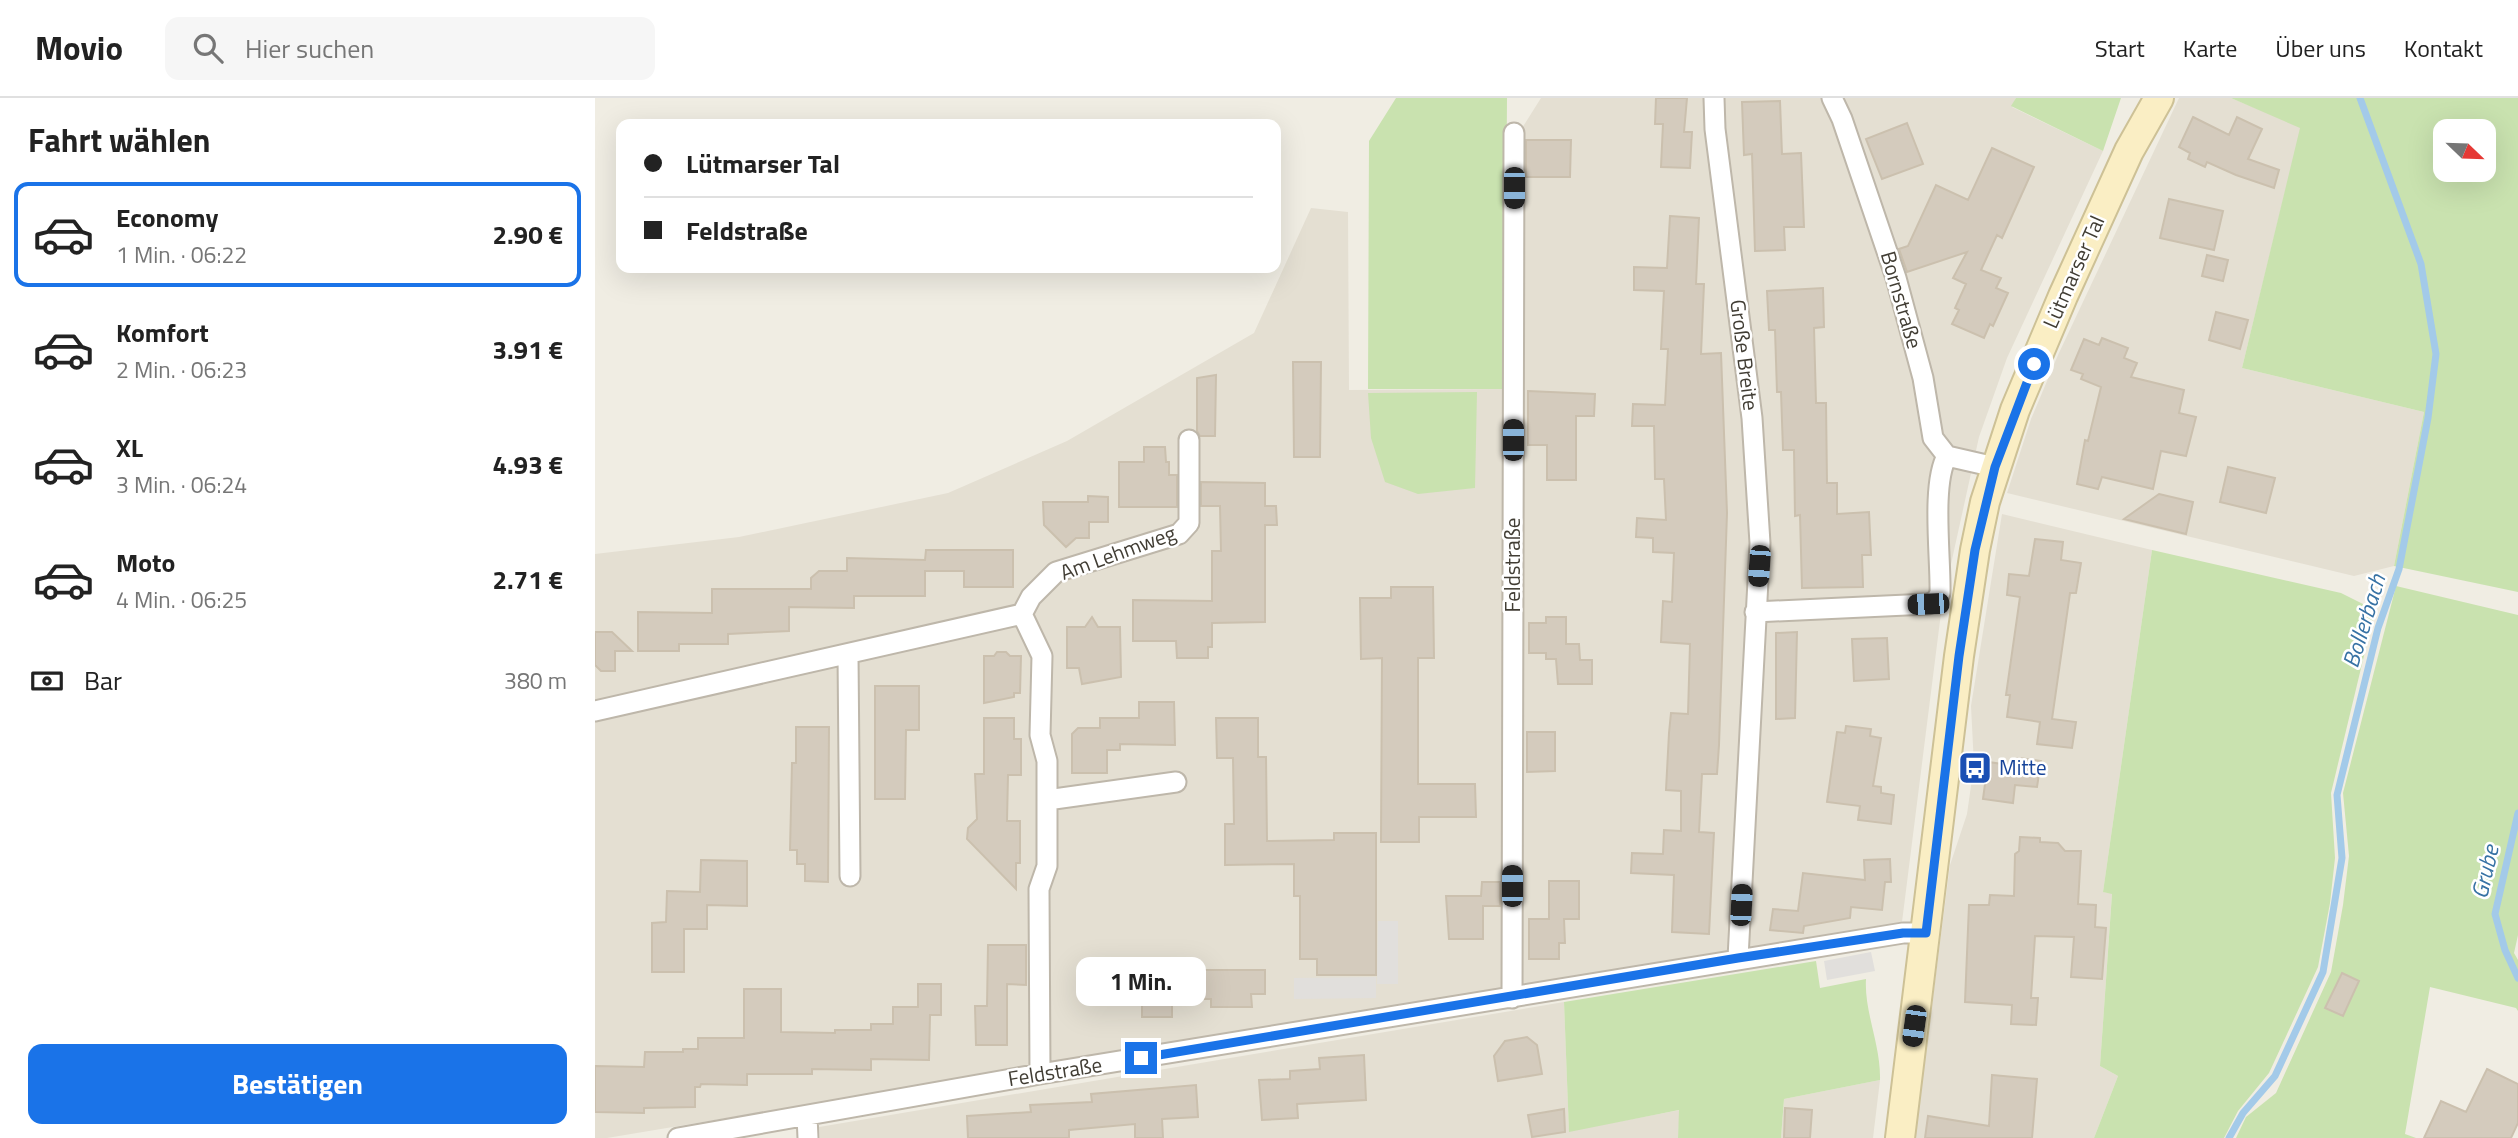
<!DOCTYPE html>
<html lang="de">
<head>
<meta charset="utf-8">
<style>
	:root { --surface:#fff; --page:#f6f6f6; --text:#222; --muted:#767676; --line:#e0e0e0; --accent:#1a73e8 }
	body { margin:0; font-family:"Titillium Web",sans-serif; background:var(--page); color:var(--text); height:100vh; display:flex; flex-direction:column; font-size:26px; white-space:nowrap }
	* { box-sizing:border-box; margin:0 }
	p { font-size:23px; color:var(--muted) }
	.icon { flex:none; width:38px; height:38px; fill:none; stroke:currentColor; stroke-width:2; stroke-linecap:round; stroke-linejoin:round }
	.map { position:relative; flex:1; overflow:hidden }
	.details { display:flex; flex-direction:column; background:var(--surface); width:595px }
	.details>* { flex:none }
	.guide { position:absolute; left:21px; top:21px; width:665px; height:154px; border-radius:14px; box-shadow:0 7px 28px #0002; display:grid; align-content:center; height:154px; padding:0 28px; background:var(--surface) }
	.needle { width:46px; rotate:113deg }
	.fabs { position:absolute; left:1838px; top:21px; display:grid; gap:14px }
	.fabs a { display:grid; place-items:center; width:63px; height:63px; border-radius:14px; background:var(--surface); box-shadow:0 7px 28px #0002; font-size:35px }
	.end { position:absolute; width:32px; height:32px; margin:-16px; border:9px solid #1a73e8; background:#fff; box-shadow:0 0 0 4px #fff }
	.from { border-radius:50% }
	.bubble { position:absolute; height:49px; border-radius:14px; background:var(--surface); box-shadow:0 7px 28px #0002; font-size:23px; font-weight:700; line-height:49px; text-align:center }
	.car { position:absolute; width:21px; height:42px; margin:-21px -10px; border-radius:9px; box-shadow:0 0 5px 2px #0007; background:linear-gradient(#222 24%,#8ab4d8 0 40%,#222 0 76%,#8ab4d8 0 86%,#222 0) }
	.guide b { display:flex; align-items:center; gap:24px; height:66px; font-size:26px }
	.guide b+b { border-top:2px solid var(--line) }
	.guide i { width:18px; height:18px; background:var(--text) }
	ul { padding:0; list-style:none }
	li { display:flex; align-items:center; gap:21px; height:105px; margin:0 14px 10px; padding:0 14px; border:4px solid transparent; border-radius:14px }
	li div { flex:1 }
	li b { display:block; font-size:26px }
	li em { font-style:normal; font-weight:700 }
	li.current { border-color:var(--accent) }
	li>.icon { width:63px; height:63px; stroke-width:1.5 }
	h2 { padding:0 28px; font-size:32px; line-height:84px }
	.pay { display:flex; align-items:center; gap:18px; height:77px; padding:0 28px; font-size:26px }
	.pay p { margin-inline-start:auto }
	.action { display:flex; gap:14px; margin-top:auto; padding:14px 28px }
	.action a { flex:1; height:80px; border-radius:14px; background:var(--accent); color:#fff; font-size:28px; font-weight:700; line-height:80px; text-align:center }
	header { display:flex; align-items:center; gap:42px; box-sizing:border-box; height:98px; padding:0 35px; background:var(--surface); border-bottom:2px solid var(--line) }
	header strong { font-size:33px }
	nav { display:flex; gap:38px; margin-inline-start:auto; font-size:24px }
	.search { width:490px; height:63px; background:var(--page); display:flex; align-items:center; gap:18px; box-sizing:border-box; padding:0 24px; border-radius:14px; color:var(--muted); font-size:26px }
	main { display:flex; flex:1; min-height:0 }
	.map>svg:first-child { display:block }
	.residential { fill:#e4dfd2 }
	.green { fill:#c9e2af; fill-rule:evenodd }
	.parking { fill:#e1dfdc }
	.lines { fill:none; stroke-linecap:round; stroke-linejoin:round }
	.stream { stroke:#a3cae9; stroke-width:7 }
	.building { fill:#d4cbbd; stroke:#cbc0ae; stroke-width:2 }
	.minor-casing { stroke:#beb7aa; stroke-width:23 }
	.secondary-casing { stroke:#cdc196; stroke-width:32 }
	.minor { stroke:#fff; stroke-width:19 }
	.secondary { stroke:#faeec4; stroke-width:28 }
	.route { stroke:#1a73e8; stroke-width:9 }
	.labels { text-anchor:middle; stroke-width:5; stroke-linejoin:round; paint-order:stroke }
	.street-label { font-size:21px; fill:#413d34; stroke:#fff }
	.transit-label { font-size:21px; fill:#164399; stroke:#fff; text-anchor:start }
	.water-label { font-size:23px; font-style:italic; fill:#3772a4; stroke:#fff }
</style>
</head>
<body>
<header>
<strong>Movio</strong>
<div class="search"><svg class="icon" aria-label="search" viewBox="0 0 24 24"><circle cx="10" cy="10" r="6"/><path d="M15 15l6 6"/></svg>Hier suchen</div>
<nav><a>Start</a><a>Karte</a><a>Über uns</a><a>Kontakt</a></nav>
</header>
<main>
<section class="details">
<h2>Fahrt wählen</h2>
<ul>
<li class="current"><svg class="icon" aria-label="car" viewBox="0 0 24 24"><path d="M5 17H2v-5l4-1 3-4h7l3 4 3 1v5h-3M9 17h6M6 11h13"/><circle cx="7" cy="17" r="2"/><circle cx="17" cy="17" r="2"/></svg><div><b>Economy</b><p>1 Min. · 06:22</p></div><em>2.90 €</em></li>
<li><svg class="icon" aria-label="car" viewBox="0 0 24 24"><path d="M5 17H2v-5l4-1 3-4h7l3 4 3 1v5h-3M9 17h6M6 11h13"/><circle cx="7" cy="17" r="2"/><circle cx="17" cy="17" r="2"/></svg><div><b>Komfort</b><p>2 Min. · 06:23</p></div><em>3.91 €</em></li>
<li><svg class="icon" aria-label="car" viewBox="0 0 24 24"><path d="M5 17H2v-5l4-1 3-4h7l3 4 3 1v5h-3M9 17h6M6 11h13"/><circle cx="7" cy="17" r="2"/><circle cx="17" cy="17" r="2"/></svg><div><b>XL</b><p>3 Min. · 06:24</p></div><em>4.93 €</em></li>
<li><svg class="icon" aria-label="car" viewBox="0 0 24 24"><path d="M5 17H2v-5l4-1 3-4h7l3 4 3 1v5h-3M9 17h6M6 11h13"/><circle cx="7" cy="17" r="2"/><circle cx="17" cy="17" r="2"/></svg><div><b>Moto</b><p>4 Min. · 06:25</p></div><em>2.71 €</em></li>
</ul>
<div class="pay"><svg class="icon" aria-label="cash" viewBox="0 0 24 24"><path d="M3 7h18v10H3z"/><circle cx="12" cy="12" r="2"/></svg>Bar<p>380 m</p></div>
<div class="action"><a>Bestätigen</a></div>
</section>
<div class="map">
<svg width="1923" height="1040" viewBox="0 0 1923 1040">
	<rect width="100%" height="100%" fill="#f0ede3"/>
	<path class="residential" d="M 946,0 L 1421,0 L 1417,9 L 1508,53 L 1412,260 L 1384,339 L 1347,507 L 1307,824 L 923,887 L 924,35 Z
		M 1584,0 L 1636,0 L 1706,29 L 1647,270 L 1829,314 L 1799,468 L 1759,478 L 1412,395 L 1436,321 L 1463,257 Z
		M 716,110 L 753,114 L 754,292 L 910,291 L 912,889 L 12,1040 L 0,1040 L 0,456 L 144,439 L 353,395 L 472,343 L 659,235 Z
		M 1407,416 L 1557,452 L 1508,794 L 1517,795 L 1505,968 L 1523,978 L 1499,1040 L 1320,1040 L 1355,767 L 1372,716 L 1379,667 L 1376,608 Z
		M 969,904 L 974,1033 L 1085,1012 L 1083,1040 L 225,1040 L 224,1029 Z
		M 1285,982 L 1278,1040 L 1186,1040 L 1189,1001 Z"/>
	<path class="green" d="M 801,0 L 912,0 L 910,291 L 773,291 L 774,43 Z
		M 1421,0 L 1526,0 L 1508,53 L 1416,8 Z
		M 1636,0 L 1923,0 L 1923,494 L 1799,468 L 1829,314 L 1647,270 L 1705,30 ZM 1850,33 L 1888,33 L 1888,72 L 1850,72 Z
		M 882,294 L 880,390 L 823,396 L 790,384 L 776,340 L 773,295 Z
		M 1557,452 L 1746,495 L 1780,512 L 1736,695 L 1740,760 L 1735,805 L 1723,869 L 1674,975 L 1643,1013 L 1629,1040 L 1499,1040 L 1523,978 L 1505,968 L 1517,796 L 1508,794 Z
		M 1801,488 L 1923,517 L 1923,837 L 1919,855 L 1923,862 L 1923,913 L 1921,910 L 1835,889 L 1810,1036 L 1821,1040 L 1641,1040 L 1651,1019 L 1681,995 L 1736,874 L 1748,807 L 1754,758 L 1748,695 Z
		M 1221,863 L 1225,890 L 1271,881 C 1269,914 1286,947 1285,982 L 1189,1001 L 1186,1040 L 1083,1040 L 1084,1012 L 974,1034 L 969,904 Z"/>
	<path class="parking" d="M 783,823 L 803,823 L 803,886 L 782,886 Z
		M 1276,854 L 1280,873 L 1232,882 L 1229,863 Z
		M 781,879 L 781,900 L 699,901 L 699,880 Z"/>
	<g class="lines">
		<path class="stream" d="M 1923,715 L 1900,816 L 1910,852 L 1923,880
			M 1634,1040 L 1648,1015 L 1680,978 L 1728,874 L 1747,760 L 1742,697 L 1783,530 L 1804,471 L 1833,320 L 1841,256 L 1826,166 L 1765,0"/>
	</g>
	<path class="building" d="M 1061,0 L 1092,0 L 1089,34 L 1097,34 L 1095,70 L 1066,69 L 1068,26 L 1060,26 Z
		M 1185,3 L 1187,56 L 1206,55 L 1209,129 L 1189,129 L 1190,152 L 1160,153 L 1157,56 L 1149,57 L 1147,4 Z
		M 1598,19 L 1634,37 L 1642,19 L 1667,31 L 1653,61 L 1684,72 L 1679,90 L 1641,77 L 1612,64 L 1610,69 L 1593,61 L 1595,55 L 1584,49 Z
		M 1312,25 L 1328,66 L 1287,81 L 1271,41 Z
		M 931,42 L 976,42 L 975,79 L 931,79 Z
		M 1397,50 L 1439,69 L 1407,140 L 1402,137 L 1386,172 L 1406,180 L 1401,190 L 1413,195 L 1398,228 L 1395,226 L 1389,240 L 1357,226 L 1364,212 L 1360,210 L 1371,186 L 1358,180 L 1372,154 L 1312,174 L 1304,151 L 1313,148 L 1341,87 L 1373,102 Z
		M 1574,101 L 1628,113 L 1619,152 L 1565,140 Z
		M 1075,118 L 1104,120 L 1101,186 L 1109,186 L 1106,256 L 1126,255 L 1132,415 L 1124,647 L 1122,676 L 1107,676 L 1104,734 L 1119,735 L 1114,836 L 1077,834 L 1079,777 L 1036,775 L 1037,755 L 1068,756 L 1069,732 L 1086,733 L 1086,693 L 1071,692 L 1074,635 L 1076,615 L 1093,616 L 1095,546 L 1066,544 L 1068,503 L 1077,504 L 1079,455 L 1058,454 L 1058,440 L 1041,439 L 1042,420 L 1071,422 L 1069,381 L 1060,381 L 1059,328 L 1037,328 L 1038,306 L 1070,307 L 1073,251 L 1066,251 L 1069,193 L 1039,192 L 1039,169 L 1072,170 Z
		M 1612,157 L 1633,162 L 1628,183 L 1607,178 Z
		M 1228,190 L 1229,229 L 1219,230 L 1221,305 L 1231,305 L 1232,385 L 1242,385 L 1242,416 L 1274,414 L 1276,457 L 1267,457 L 1268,489 L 1207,490 L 1205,417 L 1200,418 L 1199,352 L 1188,352 L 1186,294 L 1182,294 L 1180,232 L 1174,232 L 1172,193 Z
		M 1621,214 L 1653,222 L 1645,251 L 1614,242 Z
		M 1507,240 L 1533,250 L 1529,260 L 1542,265 L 1536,279 L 1589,292 L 1584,315 L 1601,319 L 1591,358 L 1566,353 L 1558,391 L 1507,379 L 1503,391 L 1482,386 L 1490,342 L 1493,343 L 1506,289 L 1486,281 L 1488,276 L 1476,272 L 1489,241 L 1504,247 Z
		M 698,264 L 726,264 L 725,359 L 699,359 Z
		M 621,277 L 620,338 L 605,338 L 602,333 L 602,280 Z
		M 933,293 L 1000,296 L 999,318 L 981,318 L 981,382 L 952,382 L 952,347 L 933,347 Z
		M 549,349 L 570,349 L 571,364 L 574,364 L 574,377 L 582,377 L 582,409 L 524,409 L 524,364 L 549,364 Z
		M 1633,369 L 1680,380 L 1671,415 L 1625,404 Z
		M 606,384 L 670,385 L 670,408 L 681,408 L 682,427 L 670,427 L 670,524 L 617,525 L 617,549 L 613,549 L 613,560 L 582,560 L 581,543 L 538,543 L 538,502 L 617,503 L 617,453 L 626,453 L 625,408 L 606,408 Z
		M 1564,396 L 1598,404 L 1591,436 L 1529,421 Z
		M 493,398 L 513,399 L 513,424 L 494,424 L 494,440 L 481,440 L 471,449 L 449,427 L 448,404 L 493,404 Z
		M 1440,441 L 1468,444 L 1466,462 L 1486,465 L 1481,495 L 1475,495 L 1457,621 L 1481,624 L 1477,650 L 1442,646 L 1445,624 L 1412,619 L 1415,597 L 1411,597 L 1425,499 L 1412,497 L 1414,476 L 1434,478 Z
		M 331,452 L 418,452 L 418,489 L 369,489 L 369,473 L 330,473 L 330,498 L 259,498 L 259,510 L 194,509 L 194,533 L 133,536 L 133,546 L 84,546 L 84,553 L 43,553 L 43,514 L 117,515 L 117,491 L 216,491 L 216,480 L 224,473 L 252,473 L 252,460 L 330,462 Z
		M 796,489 L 838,489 L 839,560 L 823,560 L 823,686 L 880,686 L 881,719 L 824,719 L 824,744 L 786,744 L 787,560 L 766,561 L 765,500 L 796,500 Z
		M 497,519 L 503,529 L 525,529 L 526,579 L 487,586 L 484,570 L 472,570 L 472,529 L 490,529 Z
		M 951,519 L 971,519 L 971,546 L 984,546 L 985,562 L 997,562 L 997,586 L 963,586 L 961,561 L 951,561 L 951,555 L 934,555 L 934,525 L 951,525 Z
		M 0,534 L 17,534 L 37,553 L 20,553 L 20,573 L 6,573 L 0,567 Z
		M 1202,534 L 1200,620 L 1181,621 L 1181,535 Z
		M 1292,540 L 1294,581 L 1259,583 L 1257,541 Z
		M 402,554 L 411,554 L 415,558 L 426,558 L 425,595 L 419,595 L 419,599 L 389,605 L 389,558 L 399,558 Z
		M 280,588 L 324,588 L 324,632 L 311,632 L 310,701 L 280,701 Z
		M 544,604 L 579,604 L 580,647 L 525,646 L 525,652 L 512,652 L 512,675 L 477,675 L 477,636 L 483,630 L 505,630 L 505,620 L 544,620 Z
		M 389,620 L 419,620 L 419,641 L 426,641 L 426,677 L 413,677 L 412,723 L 425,723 L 425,765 L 421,765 L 421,791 L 372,741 L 373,730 L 382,721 L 380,676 L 389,676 Z
		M 621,620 L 663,620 L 663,659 L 671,659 L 672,743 L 739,742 L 739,735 L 781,735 L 781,877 L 722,877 L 722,861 L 705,861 L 705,798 L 699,798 L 699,766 L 630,767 L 630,726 L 639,726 L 638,660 L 622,660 Z
		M 1251,628 L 1276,631 L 1275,638 L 1286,640 L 1278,688 L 1286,689 L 1286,695 L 1299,697 L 1296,726 L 1263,722 L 1265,708 L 1232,704 L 1242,634 L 1250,635 Z
		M 201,629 L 234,629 L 233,784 L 210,783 L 210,766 L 202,766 L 202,752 L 195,752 L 197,665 L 201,665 Z
		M 932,634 L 960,634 L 960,673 L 932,674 Z
		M 1423,660 L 1446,663 L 1442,689 L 1420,687 L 1418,705 L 1388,701 L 1393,664 L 1422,668 Z
		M 1425,739 L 1445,740 L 1445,744 L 1463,745 L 1470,753 L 1486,753 L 1483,806 L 1501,807 L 1500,829 L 1511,830 L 1507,881 L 1476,879 L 1479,839 L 1440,838 L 1436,900 L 1443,900 L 1441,927 L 1416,926 L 1417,907 L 1370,904 L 1374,807 L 1394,807 L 1395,797 L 1419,798 L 1420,756 L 1424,753 Z
		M 1295,761 L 1296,784 L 1290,784 L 1287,812 L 1256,809 L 1255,820 L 1209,828 L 1208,835 L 1175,832 L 1178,811 L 1203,813 L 1208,775 L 1270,782 L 1269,762 Z
		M 106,762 L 152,763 L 152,808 L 112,807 L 112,831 L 89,831 L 89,874 L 57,874 L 57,825 L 71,824 L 72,793 L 105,794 Z
		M 954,783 L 984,783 L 984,821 L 969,821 L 970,845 L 964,845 L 964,861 L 934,861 L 934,821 L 954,821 Z
		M 887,784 L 905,784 L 905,808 L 888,808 L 888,841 L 854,841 L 851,798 L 886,798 Z
		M 393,847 L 431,847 L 431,887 L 412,886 L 412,947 L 381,947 L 380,908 L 392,908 Z
		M 530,872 L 670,872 L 670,896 L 656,896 L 657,909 L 616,909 L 616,901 L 577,901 L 577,919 L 547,919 L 547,895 L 530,895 Z
		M 1747,875 L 1764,883 L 1748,918 L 1730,910 Z
		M 323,886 L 346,886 L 346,917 L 335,917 L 334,962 L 276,961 L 276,972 L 217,971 L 217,976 L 152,976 L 152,987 L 106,986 L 105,989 L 100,989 L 100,1009 L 49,1010 L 49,1015 L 0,1014 L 0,968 L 49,969 L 50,954 L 88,954 L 88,951 L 103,951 L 103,940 L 149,940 L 149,891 L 186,891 L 186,934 L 240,935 L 240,932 L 276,932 L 276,926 L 298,926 L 298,909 L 323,909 Z
		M 932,939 L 942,947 L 947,976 L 903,983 L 899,958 L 910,943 Z
		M 769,957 L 771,1002 L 702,1006 L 703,1020 L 667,1022 L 664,982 L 695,981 L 695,973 L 725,971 L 724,960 Z
		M 1892,971 L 1923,986 L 1923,1025 L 1916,1040 L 1829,1040 L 1846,1003 L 1871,1014 Z
		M 1397,977 L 1442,981 L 1437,1040 L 1330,1040 L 1333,1018 L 1394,1028 Z
		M 601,987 L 603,1019 L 567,1021 L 568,1040 L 540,1040 L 540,1026 L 474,1032 L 474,1040 L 373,1040 L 372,1018 L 436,1014 L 435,1007 L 497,1004 L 496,996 Z
		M 1190,1010 L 1217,1012 L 1215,1040 L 1189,1040 Z
		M 969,1011 L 970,1034 L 937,1039 L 933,1017 Z"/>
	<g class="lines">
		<defs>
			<path id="minor" d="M 1119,0 L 1120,31 L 1157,320 L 1165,445 L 1143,860
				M 1237,0 L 1247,21 L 1301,180 L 1328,280 L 1338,340 L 1352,358 L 1400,369
				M 1160,514 L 1333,506 L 1341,503 L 1345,495 C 1346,461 1336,386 1352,358
				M 427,516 L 447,558 L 445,637 L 452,663 L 452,768 L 444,791 L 445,976
				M 253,556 L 255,778
				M 0,613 L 427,516 L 436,499 L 461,474 L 584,436 L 594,425 L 594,342
				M 452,702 L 581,684
				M 917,900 L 919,35
				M 212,1018 L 213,1040
				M 83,1040 L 445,976 L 1308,835 L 1331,835"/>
			<path id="secondary" d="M 1305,1040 L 1364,558 L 1380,452 L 1390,404 L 1420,312 L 1468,198 L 1534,53 L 1564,0"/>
		</defs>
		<use href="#minor" class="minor-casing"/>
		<use href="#secondary" class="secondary-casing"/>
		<use href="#minor" class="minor"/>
		<use href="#secondary" class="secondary"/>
	</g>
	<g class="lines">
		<path class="route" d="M 546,960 L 1143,860 L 1308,835 L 1331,835 L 1364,558 L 1380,452 L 1400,369 L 1439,266"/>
	</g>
	<defs>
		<symbol id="bus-square" viewBox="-11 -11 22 22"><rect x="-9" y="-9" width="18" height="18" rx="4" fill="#1a4fb4" stroke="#fff"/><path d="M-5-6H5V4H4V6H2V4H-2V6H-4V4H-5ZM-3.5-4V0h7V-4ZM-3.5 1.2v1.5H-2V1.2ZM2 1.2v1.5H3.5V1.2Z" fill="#fff"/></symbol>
	</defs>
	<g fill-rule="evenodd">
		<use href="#bus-square" x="1361" y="651" width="38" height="38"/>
	</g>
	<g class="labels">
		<g class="street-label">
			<text transform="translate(1479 174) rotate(-66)" y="7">Lütmarser Tal</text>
			<text transform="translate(1306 202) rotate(74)" y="7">Bornstraße</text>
			<text transform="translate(1149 257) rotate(83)" y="7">Große Breite</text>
			<text transform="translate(523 455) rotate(-20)" y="7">Am Lehmweg</text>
			<text transform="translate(918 467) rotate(-90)" y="7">Feldstraße</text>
			<text transform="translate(460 974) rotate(-9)" y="7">Feldstraße</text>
		</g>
		<g class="transit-label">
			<text x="1404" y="677">Mitte</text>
		</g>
		<g class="water-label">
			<text transform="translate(1769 523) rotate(-73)" y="8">Bollerbach</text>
			<text transform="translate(1890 774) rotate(-77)" y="8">Grube</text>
		</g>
	</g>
</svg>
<div class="fabs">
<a><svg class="needle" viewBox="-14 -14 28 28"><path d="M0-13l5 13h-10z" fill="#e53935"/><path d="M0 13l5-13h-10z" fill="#767676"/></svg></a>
</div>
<i class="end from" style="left:1439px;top:266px"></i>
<i class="end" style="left:546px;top:960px"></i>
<div class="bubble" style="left:481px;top:859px;width:130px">1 Min.</div>
<i class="car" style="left:919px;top:90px;rotate:180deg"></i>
<i class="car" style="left:918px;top:342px;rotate:0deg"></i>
<i class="car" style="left:1164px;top:468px;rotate:184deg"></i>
<i class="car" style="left:1333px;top:506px;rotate:268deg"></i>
<i class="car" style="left:917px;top:788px;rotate:0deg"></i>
<i class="car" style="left:1146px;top:807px;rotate:3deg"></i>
<i class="car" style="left:1319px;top:928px;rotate:188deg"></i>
<div class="guide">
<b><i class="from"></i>Lütmarser Tal</b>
<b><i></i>Feldstraße</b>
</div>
</div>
</main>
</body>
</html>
